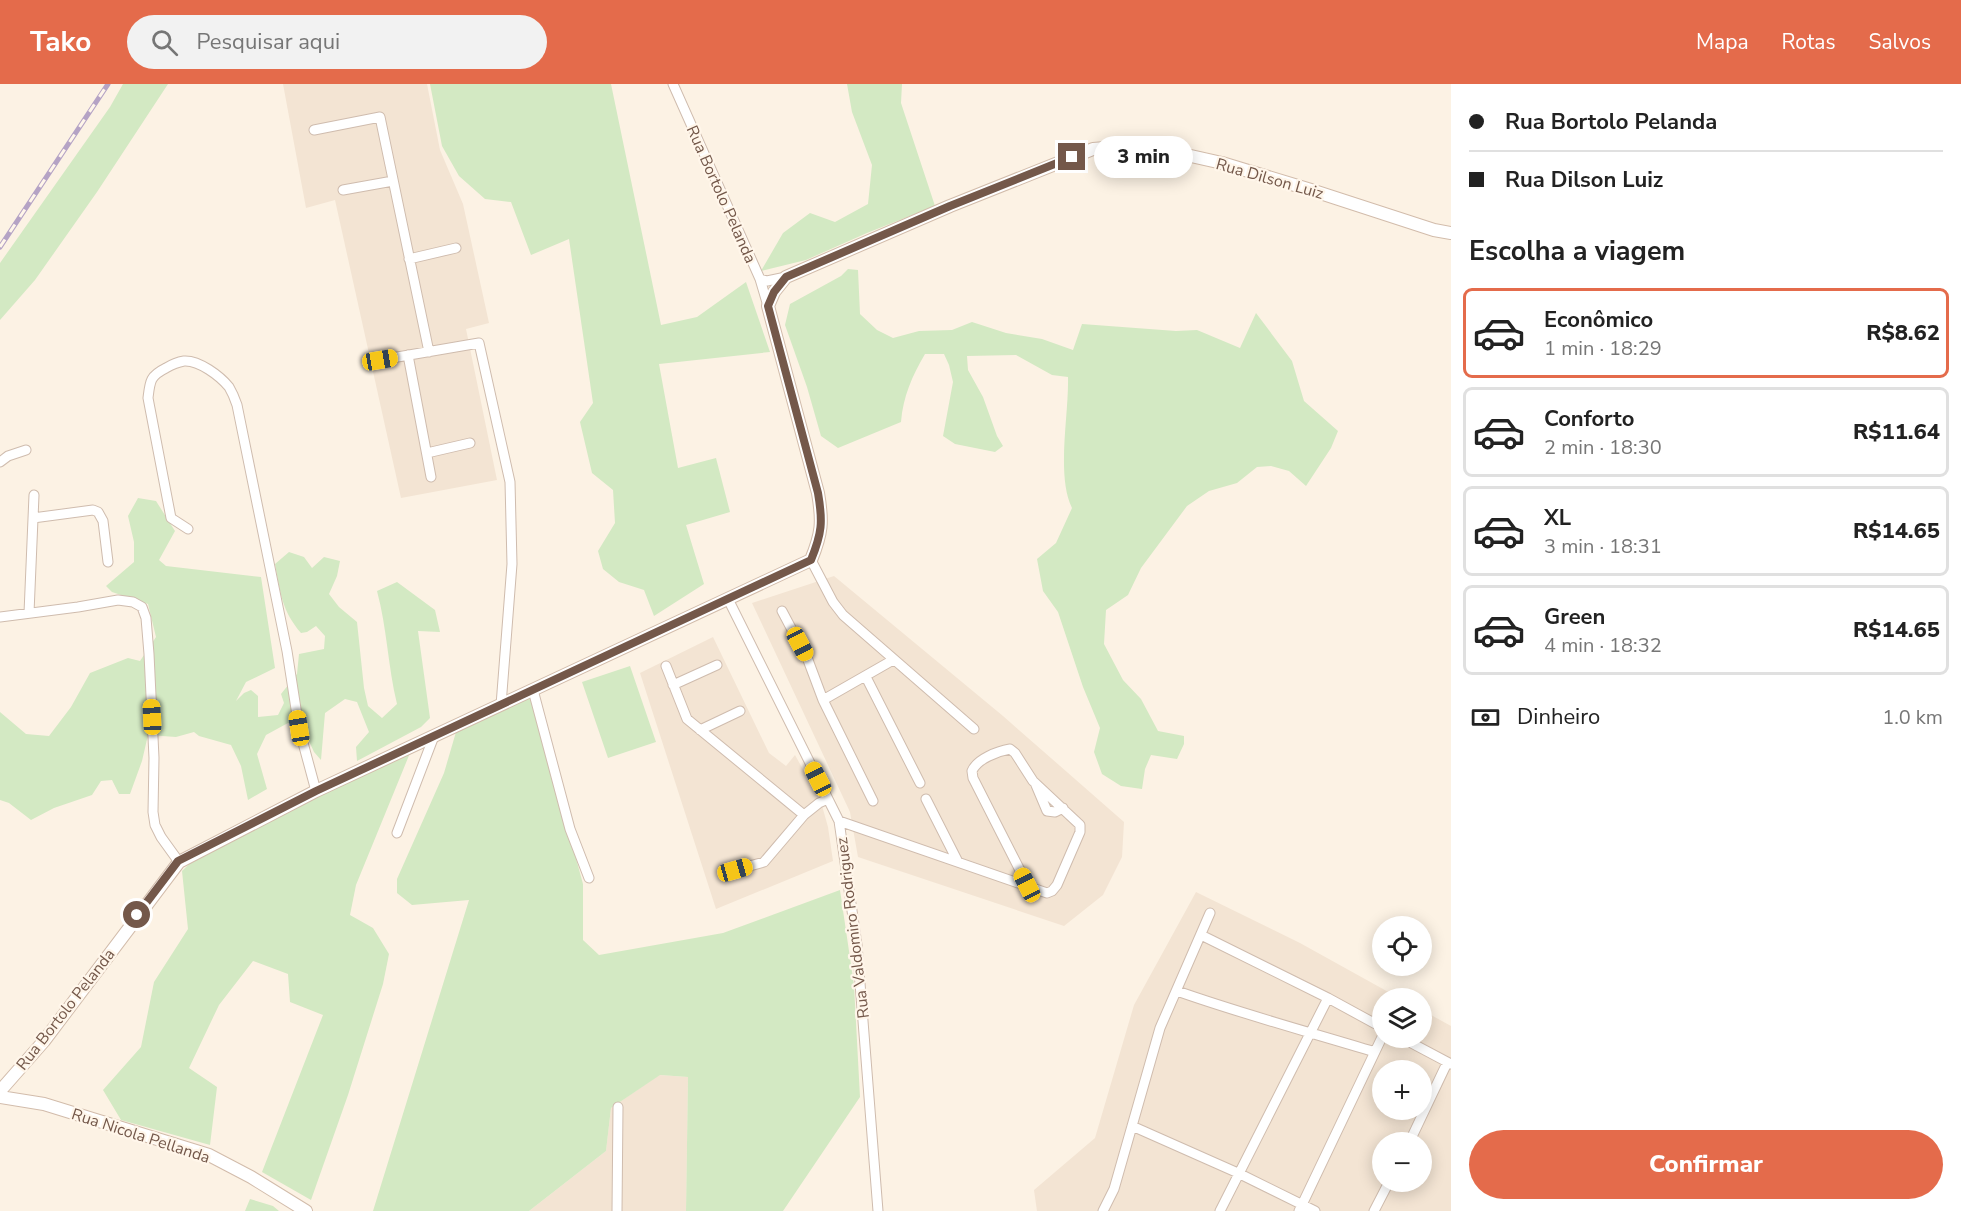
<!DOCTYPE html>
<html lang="pt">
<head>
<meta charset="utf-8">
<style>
	:root { --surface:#fff; --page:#f2f2f2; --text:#222; --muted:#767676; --line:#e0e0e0; --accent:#e46b4b }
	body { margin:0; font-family:"Nunito Sans",sans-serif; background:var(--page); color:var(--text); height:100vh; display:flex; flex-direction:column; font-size:22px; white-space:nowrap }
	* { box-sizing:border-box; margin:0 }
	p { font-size:20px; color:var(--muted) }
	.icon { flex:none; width:33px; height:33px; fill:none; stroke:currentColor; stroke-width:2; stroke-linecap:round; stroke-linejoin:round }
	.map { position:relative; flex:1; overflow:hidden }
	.panel { display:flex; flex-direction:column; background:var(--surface); width:510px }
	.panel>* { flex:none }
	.guide { display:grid; align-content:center; height:132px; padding:0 18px; background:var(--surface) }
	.buttons { position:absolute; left:1372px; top:832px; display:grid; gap:12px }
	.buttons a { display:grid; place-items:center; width:60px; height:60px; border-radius:50%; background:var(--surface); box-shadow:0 3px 15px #0003; font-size:30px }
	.end { position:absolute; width:27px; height:27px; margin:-14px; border:8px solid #74584a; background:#fff; box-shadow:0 0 0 3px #fff }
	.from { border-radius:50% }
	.bubble { position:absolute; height:42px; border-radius:21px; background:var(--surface); box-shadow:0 3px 15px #0003; font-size:20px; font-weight:800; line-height:42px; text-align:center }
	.car { position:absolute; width:18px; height:36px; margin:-18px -9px; border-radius:8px; box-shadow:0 0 4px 2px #0007; background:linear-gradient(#f5c518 24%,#345 0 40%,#f5c518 0 76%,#345 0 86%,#f5c518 0) }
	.guide b { display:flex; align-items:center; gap:21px; height:57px; font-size:22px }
	.guide b+b { border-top:2px solid var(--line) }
	.guide i { width:15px; height:15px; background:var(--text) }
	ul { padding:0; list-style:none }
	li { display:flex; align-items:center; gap:18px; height:90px; margin:0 12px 9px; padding:0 6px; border:3px solid var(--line); border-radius:9px }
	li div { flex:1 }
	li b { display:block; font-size:22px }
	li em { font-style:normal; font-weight:800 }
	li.on { border-color:var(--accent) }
	li>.icon { width:54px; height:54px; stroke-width:1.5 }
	h2 { padding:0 18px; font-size:27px; line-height:72px }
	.pay { display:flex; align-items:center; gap:15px; height:66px; padding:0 18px; font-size:22px }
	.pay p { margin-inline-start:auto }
	.cta { display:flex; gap:12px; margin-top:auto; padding:12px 18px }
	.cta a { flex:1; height:69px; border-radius:36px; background:var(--accent); color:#fff; font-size:24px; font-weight:800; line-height:69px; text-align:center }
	header { display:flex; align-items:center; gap:36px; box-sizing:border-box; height:84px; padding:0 30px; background:var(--accent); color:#fff }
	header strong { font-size:28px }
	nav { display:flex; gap:33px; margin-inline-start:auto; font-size:21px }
	.search { width:420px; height:54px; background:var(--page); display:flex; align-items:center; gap:15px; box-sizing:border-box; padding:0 21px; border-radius:33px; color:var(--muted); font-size:22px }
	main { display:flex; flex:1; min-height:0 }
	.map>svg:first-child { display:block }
	.residential { fill:#f3e4d3; fill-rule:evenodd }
	.green { fill:#d3e9c3 }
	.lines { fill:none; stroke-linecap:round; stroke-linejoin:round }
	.street-casing { stroke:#cfbcae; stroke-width:11 }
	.secondary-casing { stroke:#d2bcab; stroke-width:14 }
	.street { stroke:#fff; stroke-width:9 }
	.secondary { stroke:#fff; stroke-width:12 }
	.rail-casing { stroke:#b5a3c5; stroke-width:5 }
	.rail { stroke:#fff6ea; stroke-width:3; stroke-dasharray:9; stroke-linecap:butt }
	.route { stroke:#74584a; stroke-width:8 }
	.labels { text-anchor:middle; stroke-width:4.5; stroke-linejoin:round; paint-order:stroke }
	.street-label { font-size:16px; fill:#74584a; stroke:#fff6ea }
</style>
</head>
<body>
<header>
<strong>Tako</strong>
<div class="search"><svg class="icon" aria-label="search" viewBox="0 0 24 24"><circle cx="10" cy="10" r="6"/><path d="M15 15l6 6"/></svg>Pesquisar aqui</div>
<nav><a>Mapa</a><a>Rotas</a><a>Salvos</a></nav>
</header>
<main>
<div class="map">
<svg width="1451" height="1127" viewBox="0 0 1451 1127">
	<rect width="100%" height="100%" fill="#fcf2e4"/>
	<path class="residential" d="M 283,0 L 427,0 L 440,66 L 463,120 L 489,239 L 466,245 L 497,396 L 401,414 L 335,116 L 306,124 Z
		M 834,492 L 1003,632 L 1124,738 L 1122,773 L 1103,811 L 1064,842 L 858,773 L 850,728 L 752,519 Z
		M 713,553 L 769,669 L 786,682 L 795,671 L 821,718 L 828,743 L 833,777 L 716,825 L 640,589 Z
		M 1196,808 L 1300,859 L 1401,915 L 1383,915 L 1383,954 L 1422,954 L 1422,926 L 1451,942 L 1451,1127 L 1037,1127 L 1034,1106 L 1095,1054 L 1134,921 ZM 1383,987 L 1422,987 L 1422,1026 L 1383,1026 ZM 1383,1059 L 1422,1059 L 1422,1098 L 1383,1098 Z
		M 659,991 L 688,993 L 686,1127 L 529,1127 L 606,1067 L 611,1024 Z"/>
	<path class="green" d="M 123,0 L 168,0 L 97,108 L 35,196 L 0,236 L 0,179 L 110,23 Z
		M 430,0 L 611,0 L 661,241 L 697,233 L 746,198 L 770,268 L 659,280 L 678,384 L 716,374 L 730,428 L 686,441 L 704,500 L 654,532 L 644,506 L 619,498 L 603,485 L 598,467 L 615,439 L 613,406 L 592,389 L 580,338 L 593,319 L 569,155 L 531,171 L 511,118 L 485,115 L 459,92 L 442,62 Z
		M 847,0 L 902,0 L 901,19 L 935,122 L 867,149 L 806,176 L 761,187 L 783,149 L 810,129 L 835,138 L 868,120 L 872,81 L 852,28 Z
		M 848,185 L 858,186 L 860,230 L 877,246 L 893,254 L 919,247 L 952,246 L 972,238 L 1006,249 L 1042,255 L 1073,266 L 1082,240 L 1176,247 L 1197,246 L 1240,264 L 1256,229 L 1292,277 L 1304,317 L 1338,347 L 1331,364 L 1306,402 L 1289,387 L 1271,382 L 1257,383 L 1237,399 L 1209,407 L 1187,422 L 1141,484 L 1128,511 L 1106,526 L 1104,560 L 1123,596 L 1141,615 L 1158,647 L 1184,652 L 1184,660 L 1177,675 L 1151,671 L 1145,685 L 1142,705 L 1121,702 L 1102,690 L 1094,668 L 1100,644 L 1083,603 L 1058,528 L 1043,507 L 1037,475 L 1056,459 L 1072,424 C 1056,391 1069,331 1068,293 L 1052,291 L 1016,271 L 967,272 L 968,286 L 983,313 L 997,352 L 1003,362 L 995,368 L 955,360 L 943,352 L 953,298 L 949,281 L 944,270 L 925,270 C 912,292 903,313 901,338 L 838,364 L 821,352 L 807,303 L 785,241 L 790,220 L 841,192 Z
		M 138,414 L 156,417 L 175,447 L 159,476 L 166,482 L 261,493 L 275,584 L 246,598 L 236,617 L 244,609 L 251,606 L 258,612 L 258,633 L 278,631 L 284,619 L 281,610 L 297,590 L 299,570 L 324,565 L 325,552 L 316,542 L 307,548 L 301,549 C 282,527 280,508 275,480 L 289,468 L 304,473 L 312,484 L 324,473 L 340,477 L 337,492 L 329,510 L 339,523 L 357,538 L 364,604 L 368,622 L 382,634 L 397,620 C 388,583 387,544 377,507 L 397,498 L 435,526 L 440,548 L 418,547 L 430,634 L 421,643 L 357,677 L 356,663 L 369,648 L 357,618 L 345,615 L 325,629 L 321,676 L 314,668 L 302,642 L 288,639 L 266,651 L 257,670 L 267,705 L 248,716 L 241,682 L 231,661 L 199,652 L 194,648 L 176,653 L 148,651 L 142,677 L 130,710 L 119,710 L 112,696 L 101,697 L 92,711 L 54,724 L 31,736 L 9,719 L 0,716 L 0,628 L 26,650 L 49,652 L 71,623 L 90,589 L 128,574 L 140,577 L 156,553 L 148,520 L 112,508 L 106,502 L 134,478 L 134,458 L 128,432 Z
		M 630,582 L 656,658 L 608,674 L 582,598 Z
		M 531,610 L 583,800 L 583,856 L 599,871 L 723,849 L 840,806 L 854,901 L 860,1013 L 783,1127 L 686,1127 L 688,993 L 660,991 L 611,1024 L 606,1067 L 529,1127 L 373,1127 L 469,816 L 412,821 L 397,809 L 397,795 L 444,689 L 456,648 Z
		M 410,669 L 356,801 L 350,831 L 373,844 L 389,870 L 383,900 L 348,1011 L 311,1116 L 262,1088 L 323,931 L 290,918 L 288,890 L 253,877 L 219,921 L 189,984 L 217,1003 L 210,1061 L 121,1036 L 103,1006 L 141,963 L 154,898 L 188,845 L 182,787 L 201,768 Z
		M 250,1115 L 273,1122 L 279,1127 L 245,1127 Z"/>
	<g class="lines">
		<defs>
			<path id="street" d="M 673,0 L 760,195 L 768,222
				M 314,46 L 380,33 L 429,268
				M 343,106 L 393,97
				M 409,175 L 456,164
				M 760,195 L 767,197 L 786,193
				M 408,271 L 431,393
				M 380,276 L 479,259 L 510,398 L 512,480 L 501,621
				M 427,369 L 470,359
				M 0,378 L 8,372 L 26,366
				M 33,434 L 93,426 L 98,428 L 103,437 L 108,478
				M 188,445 L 171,434 L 148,314 C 150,297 150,292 166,284 C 171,281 178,278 184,277 C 199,276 220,292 229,303 C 232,308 235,315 237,321 L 287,567 L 299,644 L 316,707
				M 811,476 L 833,518 L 843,531 L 974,645
				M 728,515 L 839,737 L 857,861 L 878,1127
				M 782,527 L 808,576 L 823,616 L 873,717
				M 29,529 L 34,411
				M 0,533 L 78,523 L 118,516 L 133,518 L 142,523 L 146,534 L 149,570 L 154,674 L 153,728 L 155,741 L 161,753 L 179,778
				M 666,582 L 687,635 L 804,731 L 819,719 L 828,715
				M 866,593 L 920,699
				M 673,601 L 717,581
				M 533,606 L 570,745 L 589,794
				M 823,616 L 893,576
				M 700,646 L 740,627
				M 1036,701 L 1047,727 L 1055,728 L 1063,724
				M 926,715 L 958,778
				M 839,737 L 1047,809 L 1052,807 L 1057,801 L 1080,748 L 1080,741 L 1033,697 L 1015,669 L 1010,665 C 998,667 977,675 972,687 L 973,694 L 1027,800
				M 397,749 L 434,652
				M 735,786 L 764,778 L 804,731
				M 1201,851 L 1328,914 L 1383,944
				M 1177,907 C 1242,930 1309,948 1375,968
				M 1402,954 L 1451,980
				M 1132,1042 L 1238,1089 L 1315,1127
				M 1409,1059 L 1447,979
				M 617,1127 L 618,1023
				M 1103,1127 L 1114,1105 L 1160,944 L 1210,829
				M 1220,1127 L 1328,914
				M 1299,1127 L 1383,951
				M 1374,1127 L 1389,1098"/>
			<path id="secondary" d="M 0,1007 L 44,957 L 179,778 L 316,707 L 811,476 C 822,449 823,438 818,409 L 768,222 L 774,208 L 786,193 L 950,122 L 1093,65 L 1142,61 L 1222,79 L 1311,106 L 1434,146 L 1451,149
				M 0,1013 L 44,1020 L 209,1071 L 251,1093 L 306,1127"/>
		</defs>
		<use href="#street" class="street-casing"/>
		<use href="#secondary" class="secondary-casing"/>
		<use href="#street" class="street"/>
		<use href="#secondary" class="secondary"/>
		<defs>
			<path id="rail" d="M 0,163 L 108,0"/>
		</defs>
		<use href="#rail" class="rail-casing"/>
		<use href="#rail" class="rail"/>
	</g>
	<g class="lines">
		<path class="route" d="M 137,831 L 178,777 L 316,707 L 811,476 C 822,449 823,438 818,409 L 768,222 L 774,208 L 786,193 L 950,122 L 1072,73"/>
	</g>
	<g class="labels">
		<g class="street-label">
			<text transform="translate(1270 94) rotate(16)" y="6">Rua Dilson Luiz</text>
			<text transform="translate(722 110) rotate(66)" y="6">Rua Bortolo Pelanda</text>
			<text transform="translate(852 844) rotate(-97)" y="6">Rua Valdomiro Rodriguez</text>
			<text transform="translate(65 925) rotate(-52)" y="6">Rua Bortolo Pelanda</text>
			<text transform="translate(141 1051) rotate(18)" y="6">Rua Nicola Pellanda</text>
		</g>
	</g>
</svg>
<div class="buttons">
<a><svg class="icon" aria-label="locate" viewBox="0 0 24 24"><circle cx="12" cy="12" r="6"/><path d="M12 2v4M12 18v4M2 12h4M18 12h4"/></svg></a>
<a><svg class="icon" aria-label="layers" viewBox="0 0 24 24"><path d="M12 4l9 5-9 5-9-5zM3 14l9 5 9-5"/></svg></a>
<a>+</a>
<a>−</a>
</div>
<i class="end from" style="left:137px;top:831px"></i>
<i class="end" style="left:1072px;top:73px"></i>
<div class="bubble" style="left:1094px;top:52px;width:99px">3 min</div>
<i class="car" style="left:380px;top:276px;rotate:80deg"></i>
<i class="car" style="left:800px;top:560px;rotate:152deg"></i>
<i class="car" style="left:152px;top:633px;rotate:357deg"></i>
<i class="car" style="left:299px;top:644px;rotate:351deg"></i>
<i class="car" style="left:818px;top:695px;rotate:333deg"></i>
<i class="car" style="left:735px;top:786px;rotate:74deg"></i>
<i class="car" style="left:1027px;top:801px;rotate:333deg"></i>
</div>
<section class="panel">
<div class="guide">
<b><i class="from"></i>Rua Bortolo Pelanda</b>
<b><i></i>Rua Dilson Luiz</b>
</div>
<h2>Escolha a viagem</h2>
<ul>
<li class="on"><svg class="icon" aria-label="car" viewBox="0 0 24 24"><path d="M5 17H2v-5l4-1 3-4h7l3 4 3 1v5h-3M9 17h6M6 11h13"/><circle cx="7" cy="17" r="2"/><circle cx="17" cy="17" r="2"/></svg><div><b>Econômico</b><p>1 min · 18:29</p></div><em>R$8.62</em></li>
<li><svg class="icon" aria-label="car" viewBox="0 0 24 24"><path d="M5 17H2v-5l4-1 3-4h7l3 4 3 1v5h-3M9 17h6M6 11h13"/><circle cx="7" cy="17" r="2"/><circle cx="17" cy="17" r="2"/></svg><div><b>Conforto</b><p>2 min · 18:30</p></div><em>R$11.64</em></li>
<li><svg class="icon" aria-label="car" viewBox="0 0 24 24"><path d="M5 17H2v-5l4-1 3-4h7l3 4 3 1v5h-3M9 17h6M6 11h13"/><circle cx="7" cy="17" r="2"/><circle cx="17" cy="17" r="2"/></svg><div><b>XL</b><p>3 min · 18:31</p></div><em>R$14.65</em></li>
<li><svg class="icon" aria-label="car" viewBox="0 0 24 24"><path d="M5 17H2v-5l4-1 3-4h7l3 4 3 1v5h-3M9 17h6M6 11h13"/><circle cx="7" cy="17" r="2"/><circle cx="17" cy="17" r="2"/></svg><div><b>Green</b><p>4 min · 18:32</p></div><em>R$14.65</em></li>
</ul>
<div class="pay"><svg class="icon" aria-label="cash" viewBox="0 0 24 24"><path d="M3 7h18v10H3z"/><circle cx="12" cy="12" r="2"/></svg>Dinheiro<p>1.0 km</p></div>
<div class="cta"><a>Confirmar</a></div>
</section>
</main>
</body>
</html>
